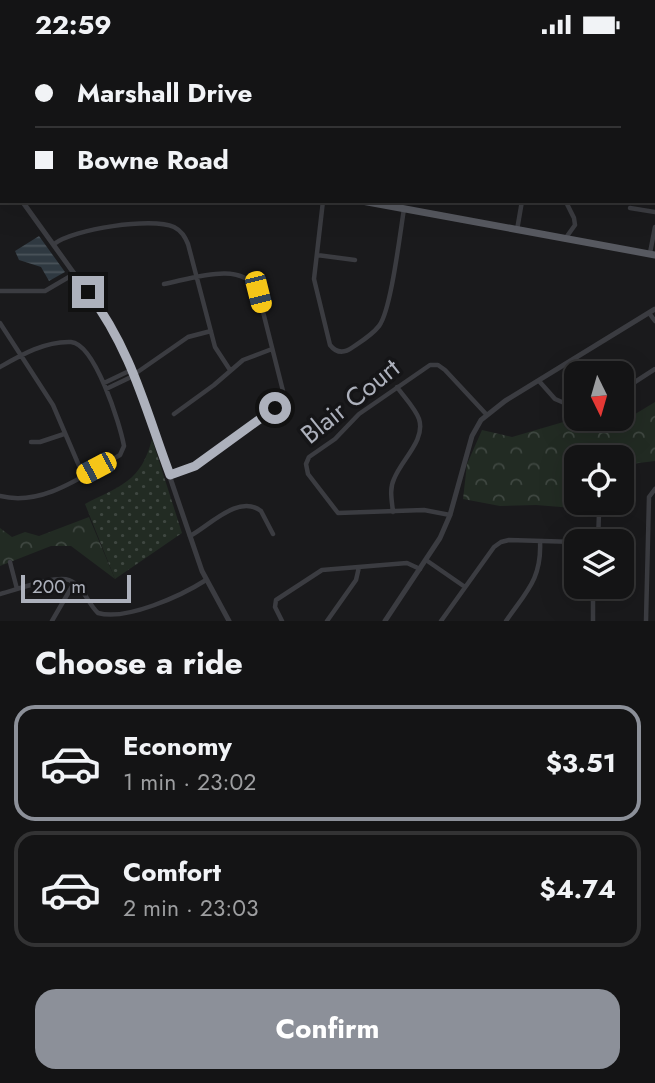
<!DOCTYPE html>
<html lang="en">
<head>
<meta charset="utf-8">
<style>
	:root { --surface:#141415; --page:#212122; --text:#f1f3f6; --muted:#9d9ea0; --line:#333334; --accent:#8c9099 }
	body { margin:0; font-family:Jost,sans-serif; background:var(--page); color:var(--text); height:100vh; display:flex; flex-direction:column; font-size:26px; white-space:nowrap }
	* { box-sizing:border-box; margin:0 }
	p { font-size:23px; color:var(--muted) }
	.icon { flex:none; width:38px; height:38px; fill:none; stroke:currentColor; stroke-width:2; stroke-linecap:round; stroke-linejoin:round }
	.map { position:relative; height:572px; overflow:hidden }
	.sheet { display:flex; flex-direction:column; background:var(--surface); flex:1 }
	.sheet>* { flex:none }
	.guide { position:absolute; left:0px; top:0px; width:656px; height:154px; box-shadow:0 7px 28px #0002,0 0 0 2px var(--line); display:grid; align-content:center; height:154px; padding:0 35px; background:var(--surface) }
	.needle { width:46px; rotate:175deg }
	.tools { position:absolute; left:564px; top:312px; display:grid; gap:14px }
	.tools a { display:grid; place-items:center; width:70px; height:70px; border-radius:14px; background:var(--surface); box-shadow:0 7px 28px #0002,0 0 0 2px var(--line); font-size:35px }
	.scale { position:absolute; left:21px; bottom:18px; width:110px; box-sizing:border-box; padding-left:7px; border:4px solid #adb1bc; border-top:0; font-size:19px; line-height:24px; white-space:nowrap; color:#adb1bc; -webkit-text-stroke:5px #151517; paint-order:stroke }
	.end { position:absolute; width:32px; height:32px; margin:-16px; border:9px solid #adb1bc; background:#111; box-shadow:0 0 0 4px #111 }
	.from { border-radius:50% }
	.car { position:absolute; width:21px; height:42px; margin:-21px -10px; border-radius:9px; box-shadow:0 0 5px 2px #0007; background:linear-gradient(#f5c518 24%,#345 0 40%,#f5c518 0 76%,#345 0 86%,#f5c518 0) }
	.guide b { display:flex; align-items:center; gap:24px; height:66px; font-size:26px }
	.guide b+b { border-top:2px solid var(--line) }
	.guide i { width:18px; height:18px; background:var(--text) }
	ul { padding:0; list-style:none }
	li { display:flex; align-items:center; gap:21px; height:116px; margin:0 14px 10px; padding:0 21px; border:4px solid var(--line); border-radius:21px }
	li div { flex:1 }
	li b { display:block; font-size:26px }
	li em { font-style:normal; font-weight:700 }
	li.current { border-color:var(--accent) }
	li>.icon { width:63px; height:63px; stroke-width:1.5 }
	h2 { padding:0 35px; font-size:32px; line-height:84px }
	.action { display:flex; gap:14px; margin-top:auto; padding:14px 35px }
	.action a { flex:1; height:80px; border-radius:21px; background:var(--accent); color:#fff; font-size:28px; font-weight:700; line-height:80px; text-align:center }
	.status { display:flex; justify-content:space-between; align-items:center; height:49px; padding:0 35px; background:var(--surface); direction:ltr }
	.status svg { height:19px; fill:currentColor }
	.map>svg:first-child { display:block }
	.grass { fill:url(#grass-dots) }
	.forest { fill:url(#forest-crowns); fill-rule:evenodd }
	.water { fill:url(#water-rules) }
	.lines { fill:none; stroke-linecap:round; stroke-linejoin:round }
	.minor { stroke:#3b3c41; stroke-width:4.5 }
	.tertiary { stroke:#3b3c41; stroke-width:5 }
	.primary { stroke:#575960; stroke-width:7 }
	.trunk { stroke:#5f6269; stroke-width:8 }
	.route { stroke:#adb1bc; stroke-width:9 }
	.labels { text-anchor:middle; stroke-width:7; stroke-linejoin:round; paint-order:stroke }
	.street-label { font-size:26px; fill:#adb1bc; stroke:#151517 }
</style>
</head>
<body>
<div class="status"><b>22:59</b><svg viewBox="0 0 49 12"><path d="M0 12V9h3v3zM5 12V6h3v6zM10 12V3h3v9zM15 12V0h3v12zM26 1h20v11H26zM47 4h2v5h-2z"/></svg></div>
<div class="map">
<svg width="655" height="572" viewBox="0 0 655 572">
	<defs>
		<pattern id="grass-dots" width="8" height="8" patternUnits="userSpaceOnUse" patternTransform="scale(1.75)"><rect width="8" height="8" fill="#222b23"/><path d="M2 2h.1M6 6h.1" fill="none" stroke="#3f4741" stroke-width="1.8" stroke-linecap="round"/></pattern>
		<pattern id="forest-crowns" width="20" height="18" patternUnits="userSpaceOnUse" patternTransform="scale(1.75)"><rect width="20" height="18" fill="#222b23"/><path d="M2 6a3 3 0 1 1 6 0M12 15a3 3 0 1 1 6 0" fill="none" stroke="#3f4741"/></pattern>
		<pattern id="water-rules" width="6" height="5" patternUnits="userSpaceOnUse" patternTransform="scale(1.75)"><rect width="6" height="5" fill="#2f3941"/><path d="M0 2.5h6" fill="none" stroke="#4a535a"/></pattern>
	</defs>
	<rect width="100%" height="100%" fill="#1a1a1c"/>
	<path class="grass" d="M 152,390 L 182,484 L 115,530 L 85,455 C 121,436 141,433 152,390 Z"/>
	<path class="forest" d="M 655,353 L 655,412 L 623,416 L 623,463 L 536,456 L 500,457 L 463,450 L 467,415 L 482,381 L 512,388 L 577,369 L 627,370 ZM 576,408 L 621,408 L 621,453 L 576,453 Z
		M 89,468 L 115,530 L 71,497 L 51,497 L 0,517 L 0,479 L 12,488 L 25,483 L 39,487 Z"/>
	<path class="water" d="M 39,187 L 65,223 L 49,232 L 41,218 L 19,211 L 15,202 Z"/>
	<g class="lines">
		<path class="minor" d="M 348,0 L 348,2
			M 393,0 L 393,2
			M 447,0 L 449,2
			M 286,2 L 290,0
			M 439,2 L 441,0
			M 485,2 L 487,0
			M 575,2 L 577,0
			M 654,78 L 655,79
			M 654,90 L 655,90
			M 323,152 L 314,230 L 330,296 C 337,305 345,304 353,298 C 362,292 372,286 379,277 C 391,262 400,184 404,160
			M 630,159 L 655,163
			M 517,181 L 522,152
			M 565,190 L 575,176 L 574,169 L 567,155
			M 54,195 C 73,180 152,168 174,178 C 182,182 185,188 188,195 L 215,298 L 230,321
			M 650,204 L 655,178
			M 317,206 L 355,211
			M 164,235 C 191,230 244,210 258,243 L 283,342 L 281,352 L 275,359 L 195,417 L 170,426
			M 0,242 L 45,242 L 74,225
			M 649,264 L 655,272
			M 0,274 L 53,356 L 83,426
			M 0,318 C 21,306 45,292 71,293 C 95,295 120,375 124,397 L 120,406 C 84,426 43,458 0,447
			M 539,332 L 555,350 L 576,359
			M 104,334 L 127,323 L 134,323
			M 106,340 L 129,329 L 188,288 L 211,282
			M 621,342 L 655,320
			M 174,365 L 214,336 L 243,311 L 272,300
			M 31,393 L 40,393 L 64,385
			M 393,463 C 392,452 389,440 394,430 C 401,411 426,391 419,370 C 415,359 404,348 397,338
			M 450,466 L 424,461 L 338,464 L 308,425 L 306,415 L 309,408 L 335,390 L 359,365 L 430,316 L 438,316 L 445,321 L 486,365
			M 190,487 C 210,476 239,445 261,462 L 273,485
			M 598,492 L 599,464
			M 426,511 L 465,538
			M 10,513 L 17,540
			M 0,545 C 16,541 55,526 69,531 C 84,537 87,554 98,564 C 126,572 181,547 206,531
			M 52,572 L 74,534
			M 282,572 L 275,558 L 276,551 L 322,521 L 407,514 L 420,520
			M 327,572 L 356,531 L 359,518
			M 441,572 L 494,498 L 501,493 L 509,491 L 576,493
			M 506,572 C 526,543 542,530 540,492
			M 593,572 L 593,537
			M 646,572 L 649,448 L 655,440"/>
		<path class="tertiary" d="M 0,123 L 2,126
			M 22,152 L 101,262 L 134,323 L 202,522 L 229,572
			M 385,572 L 440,489 L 450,466 L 472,387 L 481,371 L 505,352 L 655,260"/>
		<path class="primary" d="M 0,85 L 2,85
			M 362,152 L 655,206"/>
		<path class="trunk" d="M 51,2 L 55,0
			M 0,27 L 2,27"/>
	</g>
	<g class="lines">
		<path class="route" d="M 88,243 C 132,302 145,359 170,426 L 195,417 L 275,359"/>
	</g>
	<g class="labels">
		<g class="street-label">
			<text transform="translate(350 352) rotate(-39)" y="9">Blair Court</text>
		</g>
	</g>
</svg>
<div class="tools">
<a><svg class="needle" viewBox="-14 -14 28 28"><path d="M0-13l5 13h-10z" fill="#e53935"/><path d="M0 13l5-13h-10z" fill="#9d9ea0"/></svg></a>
<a><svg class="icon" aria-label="locate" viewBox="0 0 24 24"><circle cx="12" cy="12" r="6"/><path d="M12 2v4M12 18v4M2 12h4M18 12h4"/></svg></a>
<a><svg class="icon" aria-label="layers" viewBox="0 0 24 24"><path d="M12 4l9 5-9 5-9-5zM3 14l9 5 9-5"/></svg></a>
</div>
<div class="scale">200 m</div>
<i class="end from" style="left:275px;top:359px"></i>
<i class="end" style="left:88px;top:243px"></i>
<i class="car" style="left:258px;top:243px;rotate:166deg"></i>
<i class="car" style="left:96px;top:419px;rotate:242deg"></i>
<div class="guide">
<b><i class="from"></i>Marshall Drive</b>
<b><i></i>Bowne Road</b>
</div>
</div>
<section class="sheet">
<h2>Choose a ride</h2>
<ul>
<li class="current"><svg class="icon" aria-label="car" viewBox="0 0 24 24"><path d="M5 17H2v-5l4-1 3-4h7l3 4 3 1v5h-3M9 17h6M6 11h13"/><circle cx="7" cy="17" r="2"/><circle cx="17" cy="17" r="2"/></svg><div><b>Economy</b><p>1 min · 23:02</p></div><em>$3.51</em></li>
<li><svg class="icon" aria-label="car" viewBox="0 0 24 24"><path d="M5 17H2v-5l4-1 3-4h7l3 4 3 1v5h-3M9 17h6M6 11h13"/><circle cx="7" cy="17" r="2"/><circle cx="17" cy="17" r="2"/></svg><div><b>Comfort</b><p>2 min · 23:03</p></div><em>$4.74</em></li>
</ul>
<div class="action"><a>Confirm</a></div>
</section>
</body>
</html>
